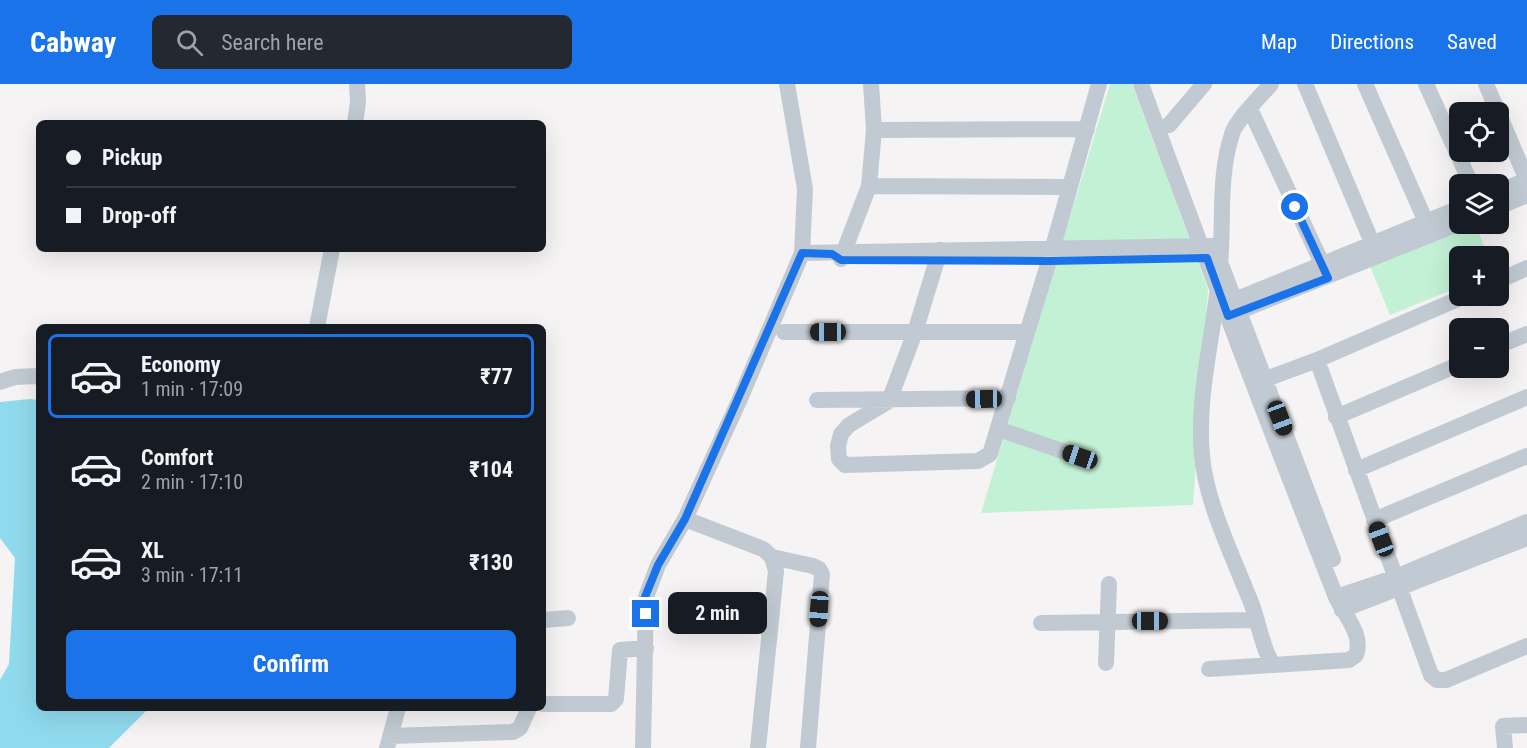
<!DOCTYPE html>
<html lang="en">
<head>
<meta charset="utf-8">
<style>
	:root { --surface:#171b24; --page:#242831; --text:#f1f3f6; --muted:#9ea1a6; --line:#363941; --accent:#1a73e8 }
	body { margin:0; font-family:"Roboto Condensed",sans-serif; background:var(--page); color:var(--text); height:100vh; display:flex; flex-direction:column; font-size:22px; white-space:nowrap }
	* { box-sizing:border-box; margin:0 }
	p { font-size:20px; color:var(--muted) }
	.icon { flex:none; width:33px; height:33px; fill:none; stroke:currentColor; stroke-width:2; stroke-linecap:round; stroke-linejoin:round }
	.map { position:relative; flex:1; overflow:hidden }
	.details { position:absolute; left:36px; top:240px; width:510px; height:387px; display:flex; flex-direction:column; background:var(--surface); border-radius:9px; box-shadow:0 6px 24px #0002 }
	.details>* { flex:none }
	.hud { position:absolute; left:36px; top:36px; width:510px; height:132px; border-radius:9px; box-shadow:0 6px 24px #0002; display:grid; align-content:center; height:132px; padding:0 30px; background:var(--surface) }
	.buttons { position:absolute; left:1449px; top:18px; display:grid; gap:12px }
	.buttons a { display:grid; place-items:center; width:60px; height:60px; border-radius:9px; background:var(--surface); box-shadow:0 6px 24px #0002; font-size:30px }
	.end { position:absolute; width:27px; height:27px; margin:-14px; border:8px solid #1a73e8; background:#fff; box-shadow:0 0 0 3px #fff }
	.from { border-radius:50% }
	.bubble { position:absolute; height:42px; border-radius:9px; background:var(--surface); box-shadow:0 6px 24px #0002; font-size:20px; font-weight:700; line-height:42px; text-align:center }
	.car { position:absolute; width:18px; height:36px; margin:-18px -9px; border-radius:8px; box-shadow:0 0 4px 2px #0007; background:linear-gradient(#222 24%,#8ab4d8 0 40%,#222 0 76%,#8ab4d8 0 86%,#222 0) }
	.hud b { display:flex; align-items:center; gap:21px; height:57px; font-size:22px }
	.hud b+b { border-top:2px solid var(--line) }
	.hud i { width:15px; height:15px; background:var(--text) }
	ul { padding:10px 0 0; list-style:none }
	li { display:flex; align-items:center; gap:18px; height:84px; margin:0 12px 9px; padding:0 18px; border:3px solid transparent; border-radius:9px }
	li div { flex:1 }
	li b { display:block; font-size:22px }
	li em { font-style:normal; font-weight:700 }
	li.current { border-color:var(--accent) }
	li>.icon { width:54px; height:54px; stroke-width:1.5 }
	.button { display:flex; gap:12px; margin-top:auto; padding:12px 30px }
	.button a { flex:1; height:69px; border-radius:9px; background:var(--accent); color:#fff; font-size:24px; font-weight:700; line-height:69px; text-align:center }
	header { display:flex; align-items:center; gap:36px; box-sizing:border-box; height:84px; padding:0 30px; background:var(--accent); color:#fff }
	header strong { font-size:28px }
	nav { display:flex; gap:33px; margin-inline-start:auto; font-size:21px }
	.search { width:420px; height:54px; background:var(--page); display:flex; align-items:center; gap:15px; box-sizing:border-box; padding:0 21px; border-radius:9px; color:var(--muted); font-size:22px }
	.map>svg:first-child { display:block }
	.green { fill:#c3f1d5 }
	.water { fill:#90daee }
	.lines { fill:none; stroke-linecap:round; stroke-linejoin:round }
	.minor { stroke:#c1cad2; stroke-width:16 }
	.route { stroke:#1a73e8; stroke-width:8 }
</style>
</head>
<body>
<header>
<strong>Cabway</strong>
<div class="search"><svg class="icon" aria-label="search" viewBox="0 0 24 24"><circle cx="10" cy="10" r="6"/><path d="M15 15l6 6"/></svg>Search here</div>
<nav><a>Map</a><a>Directions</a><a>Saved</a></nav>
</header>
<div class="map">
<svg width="1527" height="664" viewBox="0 0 1527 664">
	<rect width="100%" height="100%" fill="#f5f3f3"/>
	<path class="green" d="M 1110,0 L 1132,0 L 1208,205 L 1193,421 L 981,429 Z
		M 1475,140 L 1488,172 L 1460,172 L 1459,203 L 1390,231 L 1370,182 Z"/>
	<path class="water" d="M 30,315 L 39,316 L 39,624 L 149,624 L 109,664 L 0,664 L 0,596 L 9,580 L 15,474 L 0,454 L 0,318 Z"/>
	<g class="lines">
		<path class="minor" d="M 1141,0 C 1204,172 1269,343 1336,513 C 1344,531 1364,551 1356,571 L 1349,576 L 1273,581 C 1262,563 1259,541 1252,521 C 1235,477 1205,417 1202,371 C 1196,308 1216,244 1220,181 C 1224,138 1218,92 1232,50 C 1236,36 1260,13 1271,0
			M 1305,0 L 1376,168
			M 1365,0 L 1430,147
			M 1426,0 L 1471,100
			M 1486,0 L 1527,96
			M 1250,25 L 1327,190
			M 355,39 L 358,18 L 357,0
			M 1169,41 L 1204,0
			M 874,46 L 1087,45
			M 869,102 L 1070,103
			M 1498,108 L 1527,96
			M 1498,123 L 1527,111
			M 940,166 L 915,248 L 889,317 L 849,341 L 841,350 L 838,362 L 839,375 L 845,381 L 978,377 L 990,370 L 1049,177 L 1099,0
			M 802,169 L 1213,162
			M 841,175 L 869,102 L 874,46 L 871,0
			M 1222,183 L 1333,475
			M 1498,197 L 1527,184
			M 1225,220 L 1460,124
			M 1232,230 L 1460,139
			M 317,243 L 332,165
			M 784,248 L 1027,248
			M 1498,262 L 1527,250
			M 1317,276 L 1431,591 L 1437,596 L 1446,596 L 1527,562
			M 0,298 L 15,293 L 39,292
			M 1255,299 L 1317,276 L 1465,212
			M 817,316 L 1008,314
			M 1336,333 L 1460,280
			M 998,345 L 1080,373
			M 1356,386 L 1527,313
			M 685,435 L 763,465 L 772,473 L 776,487 L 758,664
			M 1374,436 L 1527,372
			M 772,473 L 813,482 L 819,485 L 822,490 L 808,664
			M 1336,513 L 1396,493 L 1527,438
			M 1342,526 L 1527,454
			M 543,536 L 568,534
			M 1041,539 L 1257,536
			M 1106,579 L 1109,500
			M 1209,585 L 1273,581
			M 543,620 L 611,620 L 616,615 L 620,566 L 646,564
			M 390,652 L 513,648 L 520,644 L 529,624
			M 387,664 L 398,624
			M 643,664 L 646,513 L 658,481 L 685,435 L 739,317 L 802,169 L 805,105 L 787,0
			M 1505,664 L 1503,642 L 1527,641"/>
	</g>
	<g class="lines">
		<path class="route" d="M 646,530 L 645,513 L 658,481 L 685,435 L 802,169 L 832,170 L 841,176 L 1049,177 L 1207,174 L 1228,232 L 1328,194 L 1295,123"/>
	</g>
</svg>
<div class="buttons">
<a><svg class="icon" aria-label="locate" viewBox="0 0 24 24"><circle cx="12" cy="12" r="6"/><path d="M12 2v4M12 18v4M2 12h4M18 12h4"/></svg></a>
<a><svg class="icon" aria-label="layers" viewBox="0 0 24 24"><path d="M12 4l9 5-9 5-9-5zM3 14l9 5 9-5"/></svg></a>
<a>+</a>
<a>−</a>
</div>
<i class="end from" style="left:1295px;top:123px"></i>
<i class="end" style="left:646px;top:530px"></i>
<div class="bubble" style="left:668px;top:508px;width:99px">2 min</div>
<i class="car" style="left:828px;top:248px;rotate:270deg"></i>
<i class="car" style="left:984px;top:315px;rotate:269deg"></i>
<i class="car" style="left:1280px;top:334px;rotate:159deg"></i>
<i class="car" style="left:1080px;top:373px;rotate:289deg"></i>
<i class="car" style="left:1381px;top:455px;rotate:339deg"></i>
<i class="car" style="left:819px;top:525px;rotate:184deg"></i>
<i class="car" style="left:1150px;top:537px;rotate:90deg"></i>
<div class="hud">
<b><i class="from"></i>Pickup</b>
<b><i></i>Drop-off</b>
</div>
<section class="details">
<ul>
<li class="current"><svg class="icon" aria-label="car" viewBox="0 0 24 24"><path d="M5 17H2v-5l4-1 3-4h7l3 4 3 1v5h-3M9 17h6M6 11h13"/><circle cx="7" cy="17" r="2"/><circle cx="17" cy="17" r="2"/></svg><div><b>Economy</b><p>1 min · 17:09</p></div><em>₹77</em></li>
<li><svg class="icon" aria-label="car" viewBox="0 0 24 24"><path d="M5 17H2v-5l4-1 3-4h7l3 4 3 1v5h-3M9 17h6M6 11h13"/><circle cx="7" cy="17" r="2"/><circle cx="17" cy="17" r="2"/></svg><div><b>Comfort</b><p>2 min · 17:10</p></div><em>₹104</em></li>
<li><svg class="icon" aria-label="car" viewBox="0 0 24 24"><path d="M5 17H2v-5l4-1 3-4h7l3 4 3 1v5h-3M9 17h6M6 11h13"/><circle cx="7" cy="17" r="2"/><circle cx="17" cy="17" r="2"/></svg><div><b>XL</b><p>3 min · 17:11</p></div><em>₹130</em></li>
</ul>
<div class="button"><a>Confirm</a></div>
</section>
</div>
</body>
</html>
